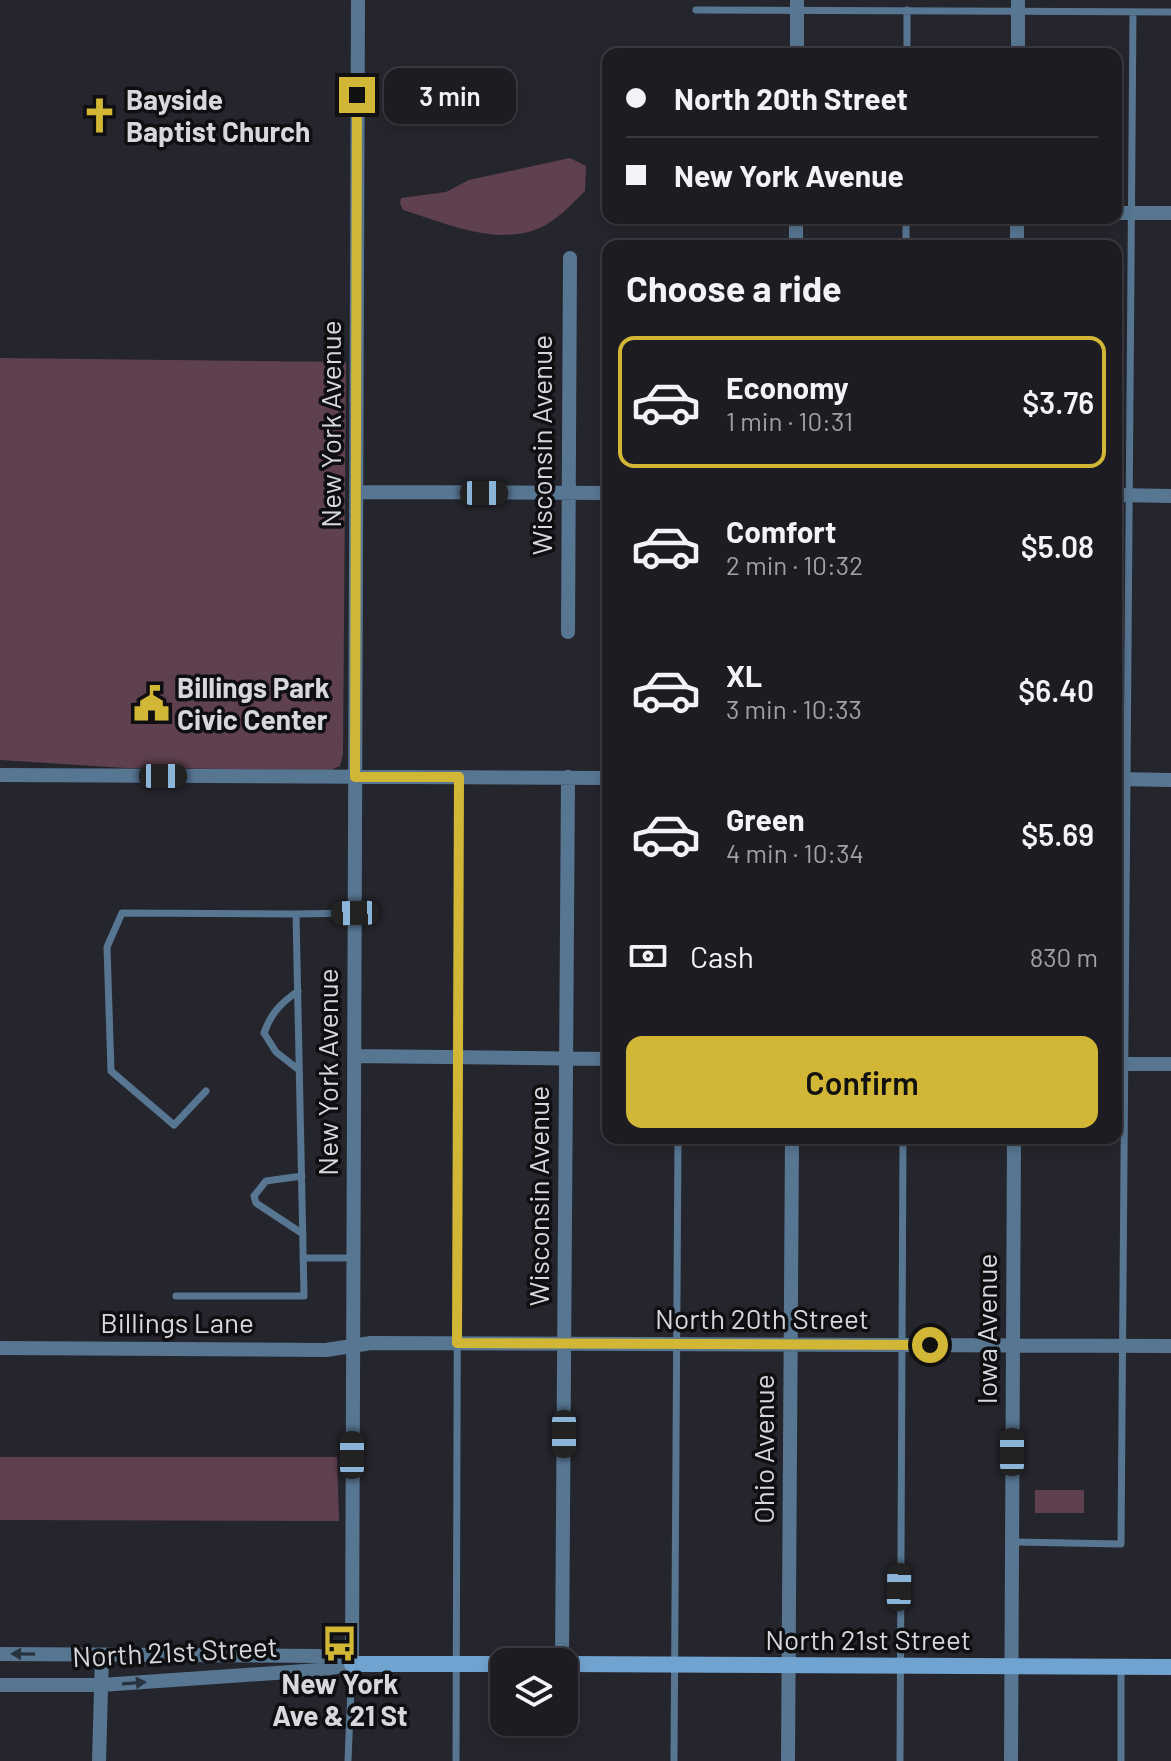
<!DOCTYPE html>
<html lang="en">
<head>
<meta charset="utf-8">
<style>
	:root { --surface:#1c1c22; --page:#25252a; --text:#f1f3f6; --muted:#a0a1a5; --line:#3a3a40; --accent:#d2b736 }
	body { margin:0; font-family:Barlow,sans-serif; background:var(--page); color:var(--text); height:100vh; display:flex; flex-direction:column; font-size:30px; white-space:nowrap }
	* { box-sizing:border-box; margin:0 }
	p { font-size:26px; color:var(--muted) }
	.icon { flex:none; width:44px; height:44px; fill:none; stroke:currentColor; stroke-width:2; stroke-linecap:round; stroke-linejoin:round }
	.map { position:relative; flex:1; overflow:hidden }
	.panel { position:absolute; left:602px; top:240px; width:520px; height:904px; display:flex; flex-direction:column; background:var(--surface); border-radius:16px; box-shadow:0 4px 12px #0003,0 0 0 2px var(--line) }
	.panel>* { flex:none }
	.banner { position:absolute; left:602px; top:48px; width:520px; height:176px; border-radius:16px; box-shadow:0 4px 12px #0003,0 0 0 2px var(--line); display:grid; align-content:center; height:176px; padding:0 24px; background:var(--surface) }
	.fabs { position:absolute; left:490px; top:1648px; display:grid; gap:16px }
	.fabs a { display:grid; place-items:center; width:88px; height:88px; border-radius:16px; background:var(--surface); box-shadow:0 4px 12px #0003,0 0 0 2px var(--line); font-size:40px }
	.end { position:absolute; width:36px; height:36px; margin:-18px; border:10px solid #d2b736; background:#111; box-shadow:0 0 0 4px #111 }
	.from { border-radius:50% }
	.bubble { position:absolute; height:56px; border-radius:16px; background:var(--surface); box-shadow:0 4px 12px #0003,0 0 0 2px var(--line); font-size:26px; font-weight:600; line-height:56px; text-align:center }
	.car { position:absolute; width:24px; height:48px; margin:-24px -12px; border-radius:10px; box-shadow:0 0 6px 2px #0007; background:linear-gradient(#222 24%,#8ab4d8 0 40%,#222 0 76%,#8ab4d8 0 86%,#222 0) }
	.banner b { display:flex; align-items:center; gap:28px; height:76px; font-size:30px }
	.banner b+b { border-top:2px solid var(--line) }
	.banner i { width:20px; height:20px; background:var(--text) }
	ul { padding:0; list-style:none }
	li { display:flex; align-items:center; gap:24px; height:132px; margin:0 16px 12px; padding:0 8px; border:4px solid transparent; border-radius:16px }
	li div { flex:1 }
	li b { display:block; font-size:30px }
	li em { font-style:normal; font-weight:600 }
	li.current { border-color:var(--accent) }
	li>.icon { width:72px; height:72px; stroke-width:1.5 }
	h2 { padding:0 24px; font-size:36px; line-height:96px }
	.pay { display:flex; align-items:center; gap:20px; height:88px; padding:0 24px; font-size:30px }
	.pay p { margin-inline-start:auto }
	.cta { display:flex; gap:16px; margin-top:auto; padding:16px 24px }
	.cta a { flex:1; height:92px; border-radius:16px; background:var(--accent); color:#111; font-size:32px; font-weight:600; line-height:92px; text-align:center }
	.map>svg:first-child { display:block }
	.green { fill:#5f404e }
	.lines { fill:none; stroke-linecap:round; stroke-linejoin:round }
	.lane { stroke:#577692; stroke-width:7 }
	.street { stroke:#577692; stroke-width:14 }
	.secondary { stroke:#71a3d0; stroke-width:16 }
	.oneway { fill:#28333f }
	.route { stroke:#d2b736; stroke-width:10 }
	.labels { text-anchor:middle; stroke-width:7; stroke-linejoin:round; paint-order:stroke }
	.poi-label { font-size:28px; font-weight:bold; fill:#d7d8dd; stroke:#0f0f12; text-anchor:start }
	.street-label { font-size:28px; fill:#d7d8dd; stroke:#0f0f12 }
</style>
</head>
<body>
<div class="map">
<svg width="1171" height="1761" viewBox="0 0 1171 1761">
	<rect width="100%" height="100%" fill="#25252d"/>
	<path class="green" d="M 570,158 L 586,166 L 585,191 C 572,204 554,223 537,229 C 494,246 443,222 403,210 L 400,203 L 401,198 L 446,192 L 469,180 Z
		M 0,358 L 346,362 L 343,754 L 340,766 L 331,770 L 126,768 L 0,760 Z
		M 0,1457 L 337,1457 L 339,1521 L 0,1520 Z
		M 1035,1490 L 1084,1490 L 1084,1513 L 1035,1513 Z"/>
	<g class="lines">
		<path class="lane" d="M 696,10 L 1171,12
			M 907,54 L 907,10
			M 906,218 L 906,246
			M 298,991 C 281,1003 271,1013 264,1033 L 276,1052 L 299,1070
			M 206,1091 L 174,1125 L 111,1071 L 107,947 L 122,913 L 296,914
			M 302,1176 L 266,1181 L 254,1196 L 256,1203 L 303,1234
			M 303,1258 L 353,1258
			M 176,1296 L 304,1296 L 296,914 L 355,913
			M 1012,1542 L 1121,1544 L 1133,12
			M 348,1761 L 352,1664
			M 456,1761 L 459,777
			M 674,1761 L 678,1138
			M 900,1761 L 903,1138
			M 1121,1761 L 1121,1669"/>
		<path class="street" d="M 797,54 L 797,0
			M 1018,54 L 1018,0
			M 1116,213 L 1171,213
			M 796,246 L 796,218
			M 1017,246 L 1017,218
			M 357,492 L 608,493
			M 1116,495 L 1171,496
			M 568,632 L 570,258
			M 0,775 L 608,778
			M 1116,779 L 1171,780
			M 354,1056 L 608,1059
			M 1116,1064 L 1171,1064
			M 0,1348 L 326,1350 L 371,1343 L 1171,1346
			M 0,1654 L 319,1656 L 351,1664
			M 562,1662 L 568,777
			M 352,1664 L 358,0
			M 0,1685 L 101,1685 L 319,1670 L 352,1664
			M 99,1761 L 102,1655
			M 788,1761 L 792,1138
			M 1011,1761 L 1014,1138"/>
		<path class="secondary" d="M 352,1664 L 504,1664
			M 564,1664 L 1171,1667"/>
	</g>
	<defs><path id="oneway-solid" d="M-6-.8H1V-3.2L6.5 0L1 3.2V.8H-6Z" transform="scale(2)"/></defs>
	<g class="oneway">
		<use href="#oneway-solid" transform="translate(23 1654) rotate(-179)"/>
		<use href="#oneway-solid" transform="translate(134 1683) rotate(-4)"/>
	</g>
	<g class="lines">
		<path class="route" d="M 357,95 L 355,777 L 459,777 L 457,1343 L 930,1345"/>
	</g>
	<defs>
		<symbol id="church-bare" viewBox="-9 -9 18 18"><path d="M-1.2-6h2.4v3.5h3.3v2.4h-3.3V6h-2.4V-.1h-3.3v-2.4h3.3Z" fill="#d2b736" stroke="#0f0f12" stroke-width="2.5" paint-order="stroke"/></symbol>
		<symbol id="civic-bare" viewBox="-9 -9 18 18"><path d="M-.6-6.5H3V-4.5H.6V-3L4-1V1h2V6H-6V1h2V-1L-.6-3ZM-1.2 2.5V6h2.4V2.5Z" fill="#d2b736" stroke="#0f0f12" stroke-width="2.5" paint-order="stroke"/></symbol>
		<symbol id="bus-bare" viewBox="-9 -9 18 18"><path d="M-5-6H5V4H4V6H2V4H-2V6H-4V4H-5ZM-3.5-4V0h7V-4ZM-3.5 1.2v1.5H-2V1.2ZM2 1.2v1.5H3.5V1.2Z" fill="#d2b736" stroke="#0f0f12" stroke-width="2.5" paint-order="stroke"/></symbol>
	</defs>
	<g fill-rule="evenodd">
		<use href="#church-bare" x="74" y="90" width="51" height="51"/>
		<use href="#civic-bare" x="126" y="678" width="51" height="51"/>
		<use href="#bus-bare" x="314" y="1618" width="51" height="51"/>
	</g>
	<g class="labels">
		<g class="poi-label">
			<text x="126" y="110">Bayside<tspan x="126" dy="32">Baptist Church</tspan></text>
			<text x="177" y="698">Billings Park<tspan x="177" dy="32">Civic Center</tspan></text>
			<text x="340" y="1694" text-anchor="middle">New York<tspan x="340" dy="32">Ave &amp; 21 St</tspan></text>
		</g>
		<g class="street-label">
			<text transform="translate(331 424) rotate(-90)" y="10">New York Avenue</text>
			<text transform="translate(542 445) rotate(-90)" y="10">Wisconsin Avenue</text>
			<text transform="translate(328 1072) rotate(-90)" y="10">New York Avenue</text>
			<text transform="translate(539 1196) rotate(-90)" y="10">Wisconsin Avenue</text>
			<text x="762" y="1329">North 20th Street</text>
			<text x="177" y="1333">Billings Lane</text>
			<text transform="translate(987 1329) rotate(-90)" y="10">Iowa Avenue</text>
			<text transform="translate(764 1449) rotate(-90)" y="10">Ohio Avenue</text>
			<text x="868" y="1650">North 21st Street</text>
			<text transform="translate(175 1652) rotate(-3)" y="10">North 21st Street</text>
		</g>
	</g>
</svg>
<div class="fabs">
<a><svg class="icon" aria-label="layers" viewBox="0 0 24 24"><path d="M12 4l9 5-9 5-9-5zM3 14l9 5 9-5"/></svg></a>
</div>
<i class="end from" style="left:930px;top:1345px"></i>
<i class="end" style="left:357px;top:95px"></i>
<div class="bubble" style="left:384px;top:68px;width:132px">3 min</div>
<i class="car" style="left:484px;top:493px;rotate:90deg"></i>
<i class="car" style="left:163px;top:776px;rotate:90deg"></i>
<i class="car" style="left:355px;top:913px;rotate:269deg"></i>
<i class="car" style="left:564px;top:1434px;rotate:180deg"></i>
<i class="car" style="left:1012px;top:1452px;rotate:0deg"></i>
<i class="car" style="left:352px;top:1455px;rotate:0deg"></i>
<i class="car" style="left:899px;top:1587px;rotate:1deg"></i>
<div class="banner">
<b><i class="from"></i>North 20th Street</b>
<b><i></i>New York Avenue</b>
</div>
<section class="panel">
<h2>Choose a ride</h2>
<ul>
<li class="current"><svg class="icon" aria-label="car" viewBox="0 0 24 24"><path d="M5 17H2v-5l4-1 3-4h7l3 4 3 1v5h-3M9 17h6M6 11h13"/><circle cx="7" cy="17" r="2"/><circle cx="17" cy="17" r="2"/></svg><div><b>Economy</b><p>1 min · 10:31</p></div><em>$3.76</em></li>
<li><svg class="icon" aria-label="car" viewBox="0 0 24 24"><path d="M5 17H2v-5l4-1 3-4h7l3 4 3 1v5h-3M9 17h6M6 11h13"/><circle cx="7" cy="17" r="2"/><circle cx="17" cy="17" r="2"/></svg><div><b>Comfort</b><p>2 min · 10:32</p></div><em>$5.08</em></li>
<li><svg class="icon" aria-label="car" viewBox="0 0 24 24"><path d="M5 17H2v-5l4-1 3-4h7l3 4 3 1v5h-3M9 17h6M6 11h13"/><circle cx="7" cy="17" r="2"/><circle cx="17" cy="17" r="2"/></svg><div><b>XL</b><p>3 min · 10:33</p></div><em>$6.40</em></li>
<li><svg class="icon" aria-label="car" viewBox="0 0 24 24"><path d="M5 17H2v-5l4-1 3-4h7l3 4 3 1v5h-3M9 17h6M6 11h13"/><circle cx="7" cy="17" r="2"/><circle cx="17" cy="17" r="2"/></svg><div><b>Green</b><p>4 min · 10:34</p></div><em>$5.69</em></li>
</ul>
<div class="pay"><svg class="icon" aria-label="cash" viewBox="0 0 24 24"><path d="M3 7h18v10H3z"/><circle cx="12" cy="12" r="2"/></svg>Cash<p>830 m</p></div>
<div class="cta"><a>Confirm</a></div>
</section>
</div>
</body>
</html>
